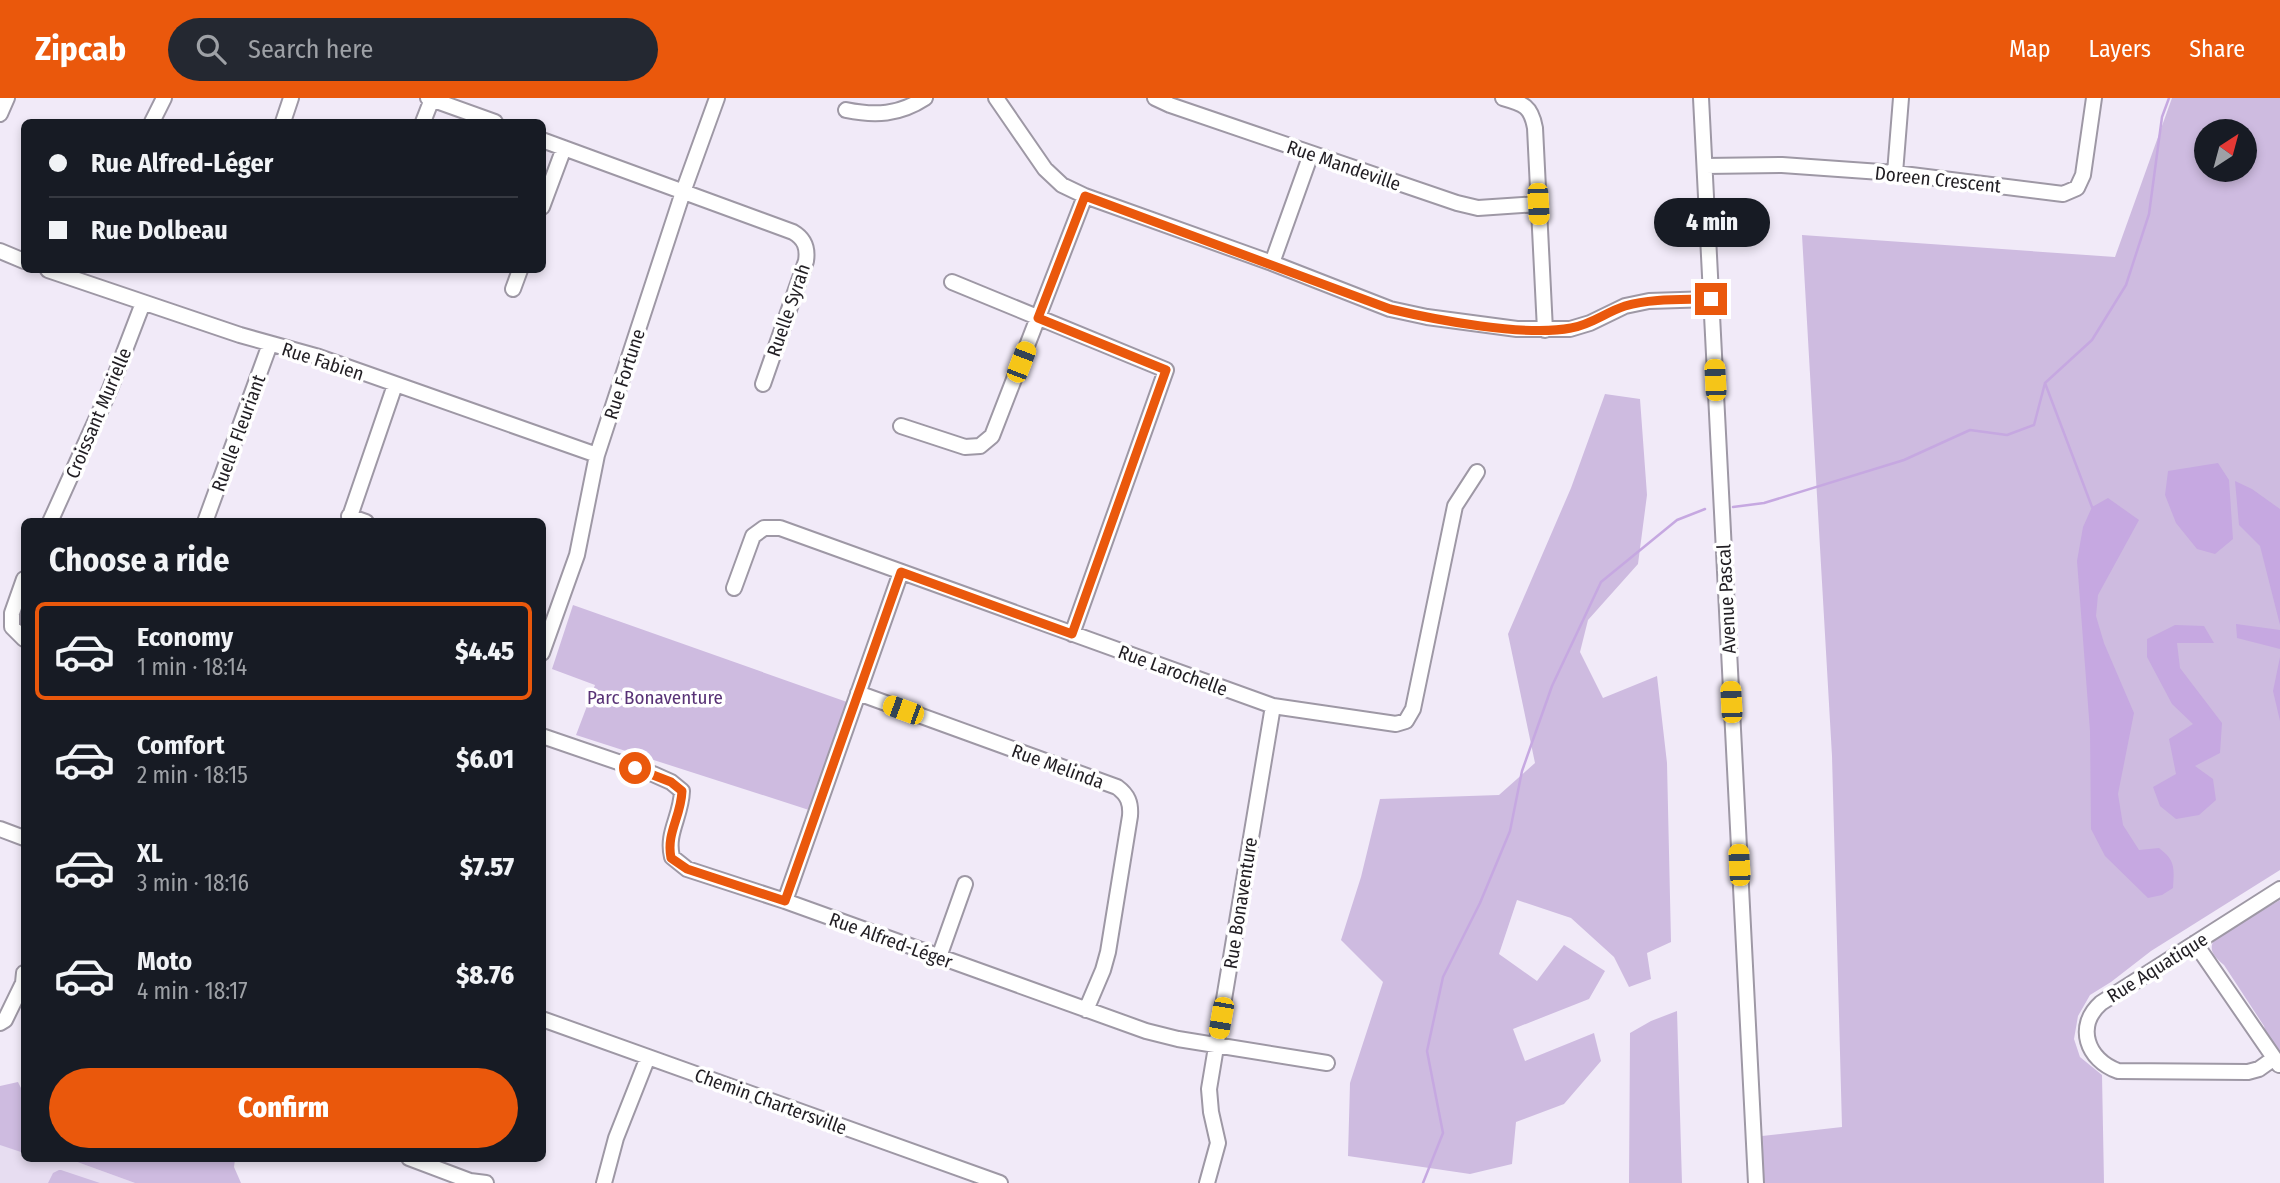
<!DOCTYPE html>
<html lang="en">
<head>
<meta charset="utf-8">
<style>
	:root { --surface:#171b24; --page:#242831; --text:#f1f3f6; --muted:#9ea1a6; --line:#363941; --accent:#ea580c }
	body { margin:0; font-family:"Fira Sans Condensed",sans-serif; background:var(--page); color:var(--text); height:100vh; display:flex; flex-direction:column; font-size:26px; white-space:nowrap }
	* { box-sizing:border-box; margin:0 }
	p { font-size:23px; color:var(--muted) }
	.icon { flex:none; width:38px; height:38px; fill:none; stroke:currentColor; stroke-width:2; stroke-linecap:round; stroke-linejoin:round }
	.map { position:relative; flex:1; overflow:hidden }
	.drawer { position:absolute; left:21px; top:420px; width:525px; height:644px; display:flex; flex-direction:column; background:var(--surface); border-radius:10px; box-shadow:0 4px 10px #0003 }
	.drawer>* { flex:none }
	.guide { position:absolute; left:21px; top:21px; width:525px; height:154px; border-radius:10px; box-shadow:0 4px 10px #0003; display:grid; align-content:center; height:154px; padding:0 28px; background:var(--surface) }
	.needle { width:46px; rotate:36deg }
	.tools { position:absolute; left:2194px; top:21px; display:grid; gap:14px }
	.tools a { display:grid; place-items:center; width:63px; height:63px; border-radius:50%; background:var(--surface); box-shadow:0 4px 10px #0003; font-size:35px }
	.end { position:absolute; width:32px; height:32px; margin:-16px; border:9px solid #ea580c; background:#fff; box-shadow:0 0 0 4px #fff }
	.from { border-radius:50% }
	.bubble { position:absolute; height:49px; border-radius:24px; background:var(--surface); box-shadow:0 4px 10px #0003; font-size:23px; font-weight:800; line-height:49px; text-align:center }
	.car { position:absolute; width:21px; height:42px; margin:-21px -10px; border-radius:9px; box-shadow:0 0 5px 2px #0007; background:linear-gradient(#f5c518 24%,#345 0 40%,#f5c518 0 76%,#345 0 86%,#f5c518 0) }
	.guide b { display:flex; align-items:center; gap:24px; height:66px; font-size:26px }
	.guide b+b { border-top:2px solid var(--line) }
	.guide i { width:18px; height:18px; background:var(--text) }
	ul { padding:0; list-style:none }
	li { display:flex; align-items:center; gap:21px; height:98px; margin:0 14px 10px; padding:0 14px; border:4px solid transparent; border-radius:10px }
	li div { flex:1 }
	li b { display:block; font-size:26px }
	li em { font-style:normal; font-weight:800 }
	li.selected { border-color:var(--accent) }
	li>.icon { width:63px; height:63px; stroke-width:1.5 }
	h2 { padding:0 28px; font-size:32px; line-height:84px }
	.action { display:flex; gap:14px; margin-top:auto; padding:14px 28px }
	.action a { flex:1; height:80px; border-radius:42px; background:var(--accent); color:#fff; font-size:28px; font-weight:800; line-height:80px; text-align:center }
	header { display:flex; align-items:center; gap:42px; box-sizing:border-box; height:98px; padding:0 35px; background:var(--accent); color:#fff }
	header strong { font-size:33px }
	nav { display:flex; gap:38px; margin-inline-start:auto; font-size:24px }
	.search { width:490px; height:63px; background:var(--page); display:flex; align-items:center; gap:18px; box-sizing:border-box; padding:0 24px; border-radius:38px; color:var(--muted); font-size:26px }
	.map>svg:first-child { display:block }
	.built { fill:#e7ddf1 }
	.green { fill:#cebbe0; fill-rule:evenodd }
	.water { fill:#c6a8e1 }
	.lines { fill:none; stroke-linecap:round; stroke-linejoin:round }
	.stream { stroke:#c6a8e1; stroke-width:2.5 }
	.minor-casing { stroke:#9e98a5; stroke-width:18 }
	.minor { stroke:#fff; stroke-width:14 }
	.route { stroke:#ea580c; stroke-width:9 }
	.labels { text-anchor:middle; stroke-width:7; stroke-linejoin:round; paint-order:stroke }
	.street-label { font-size:19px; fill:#211e23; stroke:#fff }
	.park-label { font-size:19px; fill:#583276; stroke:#fff }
</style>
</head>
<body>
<header>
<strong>Zipcab</strong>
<div class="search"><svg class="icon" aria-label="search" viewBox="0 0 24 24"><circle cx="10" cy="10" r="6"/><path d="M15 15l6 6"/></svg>Search here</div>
<nav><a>Map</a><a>Layers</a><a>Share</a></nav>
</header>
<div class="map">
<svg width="2280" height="1085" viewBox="0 0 2280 1085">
	<rect width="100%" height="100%" fill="#f1eaf8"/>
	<path class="built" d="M 0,1038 L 24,1046 L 24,1060 L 69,1061 L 135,1085 L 0,1085 Z"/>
	<path class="green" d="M 2172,0 L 2280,0 L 2280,772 L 2151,853 L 2111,884 L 2090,897 L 2078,918 L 2074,941 L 2080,959 L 2102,977 L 2104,1085 L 1756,1085 L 1753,1039 L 1842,1029 L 1832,658 L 1802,137 L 2115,159 ZM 2207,33 L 2245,33 L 2245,72 L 2207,72 Z
		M 1605,296 L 1640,301 L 1647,397 L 1638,466 L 1588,522 L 1580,554 L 1603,600 L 1657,578 L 1667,665 L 1671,844 L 1647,855 L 1651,881 L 1629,889 L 1614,859 L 1571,820 L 1517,802 L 1499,856 L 1537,883 L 1564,847 L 1605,873 L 1589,901 L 1513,931 L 1525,963 L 1594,935 L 1601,963 L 1564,1006 L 1516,1024 L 1512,1066 L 1470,1076 L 1348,1058 L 1350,985 L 1383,884 L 1341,842 L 1361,779 L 1380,701 L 1499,697 L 1535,665 L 1508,536 L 1571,390 Z
		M 573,507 L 847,604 L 809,712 L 576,637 L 595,587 L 552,571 Z
		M 2280,802 L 2280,958 L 2266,936 L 2264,928 L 2224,867 C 2215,859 2207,853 2215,840 Z
		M 1677,913 L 1682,1085 L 1629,1085 L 1630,935 L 1651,923 Z
		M 18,984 L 24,996 L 24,1055 L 0,1047 L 0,988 Z
		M 69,1061 L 235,1061 L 234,1069 L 241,1085 L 135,1085 Z
		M 59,1072 L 61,1072 L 100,1085 L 48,1085 L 53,1075 Z"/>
	<path class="water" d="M 2218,365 L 2229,382 L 2233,441 L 2215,456 L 2197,451 L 2176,425 L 2165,397 L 2168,373 Z
		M 2235,383 L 2252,391 L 2280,411 L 2280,527 L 2260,448 L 2239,427 Z
		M 2108,400 L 2139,422 L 2098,497 L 2096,518 L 2104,545 L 2134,615 L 2118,696 L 2123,727 L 2139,752 L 2159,750 C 2176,763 2174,770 2173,790 L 2162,797 L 2148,800 L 2105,758 L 2091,731 L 2090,633 L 2077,463 L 2083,429 L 2092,409 Z
		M 2236,526 L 2280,532 L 2280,551 L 2237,540 Z
		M 2175,527 L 2204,528 L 2214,545 L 2177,545 L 2180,570 L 2222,625 L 2220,655 L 2195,668 L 2213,681 L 2216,702 L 2199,717 L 2176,721 L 2160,708 L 2153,689 L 2176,676 L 2169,641 L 2193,626 L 2172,606 L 2147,559 L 2147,541 Z
		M 2280,559 L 2280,623 L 2273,593 Z"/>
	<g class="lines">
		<path class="stream" d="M 2045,285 L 2092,409
			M 1733,409 L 1764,405 L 1904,362 L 1970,332 L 2007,337 L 2034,327 L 2045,285 L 2092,242 L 2126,187 L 2149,116 L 2162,19 L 2169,0
			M 1423,1085 L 1443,1035 L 1427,953 L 1443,879 L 1480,805 L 1510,733 L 1522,673 L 1552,588 L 1601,484 L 1677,422 L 1705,411"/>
		<defs>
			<path id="minor" d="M 428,0 L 495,24
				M 996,0 L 1045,71 L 1062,87 L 1085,98 L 1272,165 L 1390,211 L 1427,219 L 1517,231 L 1570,231 L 1590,225 L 1625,208 L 1649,203 L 1711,201
				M 1155,0 L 1170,7 L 1457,105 L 1478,110 L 1538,106
				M 1503,0 C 1524,6 1531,8 1535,30 L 1545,232
				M 1701,0 L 1756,1085
				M 846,12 C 875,18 899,17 925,0
				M 0,16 L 7,0
				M 152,24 L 164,0
				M 283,24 L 291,0
				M 423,24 L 432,1
				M 542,42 L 793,134 C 805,141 808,150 806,163 L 763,286
				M 1705,68 L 1782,67 L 1895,75 L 2063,96 L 2077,90 L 2083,77 L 2094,0
				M 1895,75 L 1901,0
				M 542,109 L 564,50
				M 0,153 L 24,163
				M 1272,165 L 1311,56
				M 48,172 L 240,237 L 319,259 L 597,357
				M 952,184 L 1166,272 L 1072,536
				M 513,191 L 520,172
				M 901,328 L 965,349 L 980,348 L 992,338 L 1085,98
				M 349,418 L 366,424
				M 50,424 L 110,291 L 143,205
				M 205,424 L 270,246
				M 348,424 L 395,287
				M 24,481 L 12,515 L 12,529 L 24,541
				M 734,490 L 753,438 L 764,430 L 780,430 L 1273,608 L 1396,626 L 1406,623 L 1413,611 L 1455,408 L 1477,374
				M 542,555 L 577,457 L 597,357 L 683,94 L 717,0
				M 858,595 L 1117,689 C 1128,697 1131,705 1130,718 L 1108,854 L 1103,872 L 1086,912
				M 542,638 L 653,676 L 671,684 L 682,693 C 681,719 666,735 672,759 L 687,771 L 785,803 L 1146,933 L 1178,941 L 1327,965
				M 0,731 L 24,740
				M 785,803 L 901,474
				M 2195,845 L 2279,967
				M 939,859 L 965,786
				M 542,921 L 1000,1085
				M 0,925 L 5,922 L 23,885 L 24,875
				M 2273,961 L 2259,971 L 2248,974 L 2118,973 C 2087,962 2075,928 2101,905 L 2280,791
				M 409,1060 L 470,1083 L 486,1085
				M 604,1085 L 616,1040 L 648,959
				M 1207,1085 L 1218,1045 L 1211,1014 L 1209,991 L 1273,608"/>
		</defs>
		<use href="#minor" class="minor-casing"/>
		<use href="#minor" class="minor"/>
	</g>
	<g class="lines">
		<path class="route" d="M 635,670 L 671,684 L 682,693 C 681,719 666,735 671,760 L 687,771 L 785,803 L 901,474 L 1072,536 L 1166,272 L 1038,220 L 1085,98 L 1390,211 C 1436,222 1525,239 1571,230 C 1591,227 1606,214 1625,208 C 1652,200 1683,202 1711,201"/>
	</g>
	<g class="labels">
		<g class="street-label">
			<text transform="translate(1344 67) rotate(19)" y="7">Rue Mandeville</text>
			<text transform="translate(1938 81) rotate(6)" y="7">Doreen Crescent</text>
			<text transform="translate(788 212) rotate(-71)" y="7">Ruelle Syrah</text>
			<text transform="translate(323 263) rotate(18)" y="7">Rue Fabien</text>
			<text transform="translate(624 276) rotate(-72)" y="7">Rue Fortune</text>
			<text transform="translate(98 315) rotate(-67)" y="7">Croissant Murielle</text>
			<text transform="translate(238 335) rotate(-70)" y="7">Ruelle Fleuriant</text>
			<text transform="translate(1726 501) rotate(-93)" y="7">Avenue Pascal</text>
			<text transform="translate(1173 572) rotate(20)" y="7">Rue Larochelle</text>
			<text transform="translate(1058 668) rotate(20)" y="7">Rue Melinda</text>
			<text transform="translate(1240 805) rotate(-81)" y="7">Rue Bonaventure</text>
			<text transform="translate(891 842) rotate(20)" y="7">Rue Alfred-Léger</text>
			<text transform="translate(2157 869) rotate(-32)" y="7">Rue Aquatique</text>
			<text transform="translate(771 1003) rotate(20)" y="7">Chemin Chartersville</text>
		</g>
		<g class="park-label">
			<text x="655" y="606">Parc Bonaventure</text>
		</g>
	</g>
</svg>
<div class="tools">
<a><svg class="needle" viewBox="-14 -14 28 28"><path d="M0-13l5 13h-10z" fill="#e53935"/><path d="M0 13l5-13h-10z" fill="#9ea1a6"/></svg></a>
</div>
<i class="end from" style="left:635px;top:670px"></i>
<i class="end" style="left:1711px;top:201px"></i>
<div class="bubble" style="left:1654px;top:100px;width:116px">4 min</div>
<i class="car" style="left:1538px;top:106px;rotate:177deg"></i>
<i class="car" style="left:1021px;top:264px;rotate:21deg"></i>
<i class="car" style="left:1715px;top:282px;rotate:357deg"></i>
<i class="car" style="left:1731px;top:604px;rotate:357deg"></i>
<i class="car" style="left:903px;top:612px;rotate:290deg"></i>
<i class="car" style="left:1739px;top:767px;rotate:357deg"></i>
<i class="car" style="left:1221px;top:920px;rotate:190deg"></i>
<div class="guide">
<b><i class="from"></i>Rue Alfred-Léger</b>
<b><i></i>Rue Dolbeau</b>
</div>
<section class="drawer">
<h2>Choose a ride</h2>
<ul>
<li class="selected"><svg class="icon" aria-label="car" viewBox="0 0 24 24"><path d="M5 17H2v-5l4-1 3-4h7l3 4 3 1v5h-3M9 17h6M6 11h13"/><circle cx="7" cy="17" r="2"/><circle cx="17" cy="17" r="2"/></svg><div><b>Economy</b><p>1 min · 18:14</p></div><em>$4.45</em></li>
<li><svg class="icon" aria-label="car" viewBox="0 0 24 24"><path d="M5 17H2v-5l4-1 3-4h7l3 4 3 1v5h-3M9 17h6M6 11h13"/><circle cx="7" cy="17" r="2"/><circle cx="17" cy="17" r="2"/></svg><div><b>Comfort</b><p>2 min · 18:15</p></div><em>$6.01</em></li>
<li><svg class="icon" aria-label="car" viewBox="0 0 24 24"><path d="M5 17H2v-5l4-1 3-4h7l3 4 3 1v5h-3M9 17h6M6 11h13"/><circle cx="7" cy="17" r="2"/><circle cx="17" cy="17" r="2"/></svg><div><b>XL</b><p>3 min · 18:16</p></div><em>$7.57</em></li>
<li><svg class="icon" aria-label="car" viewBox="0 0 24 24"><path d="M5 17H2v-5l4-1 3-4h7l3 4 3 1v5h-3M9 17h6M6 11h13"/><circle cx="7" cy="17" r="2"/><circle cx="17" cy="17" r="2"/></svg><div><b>Moto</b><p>4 min · 18:17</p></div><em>$8.76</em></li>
</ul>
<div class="action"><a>Confirm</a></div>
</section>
</div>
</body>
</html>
